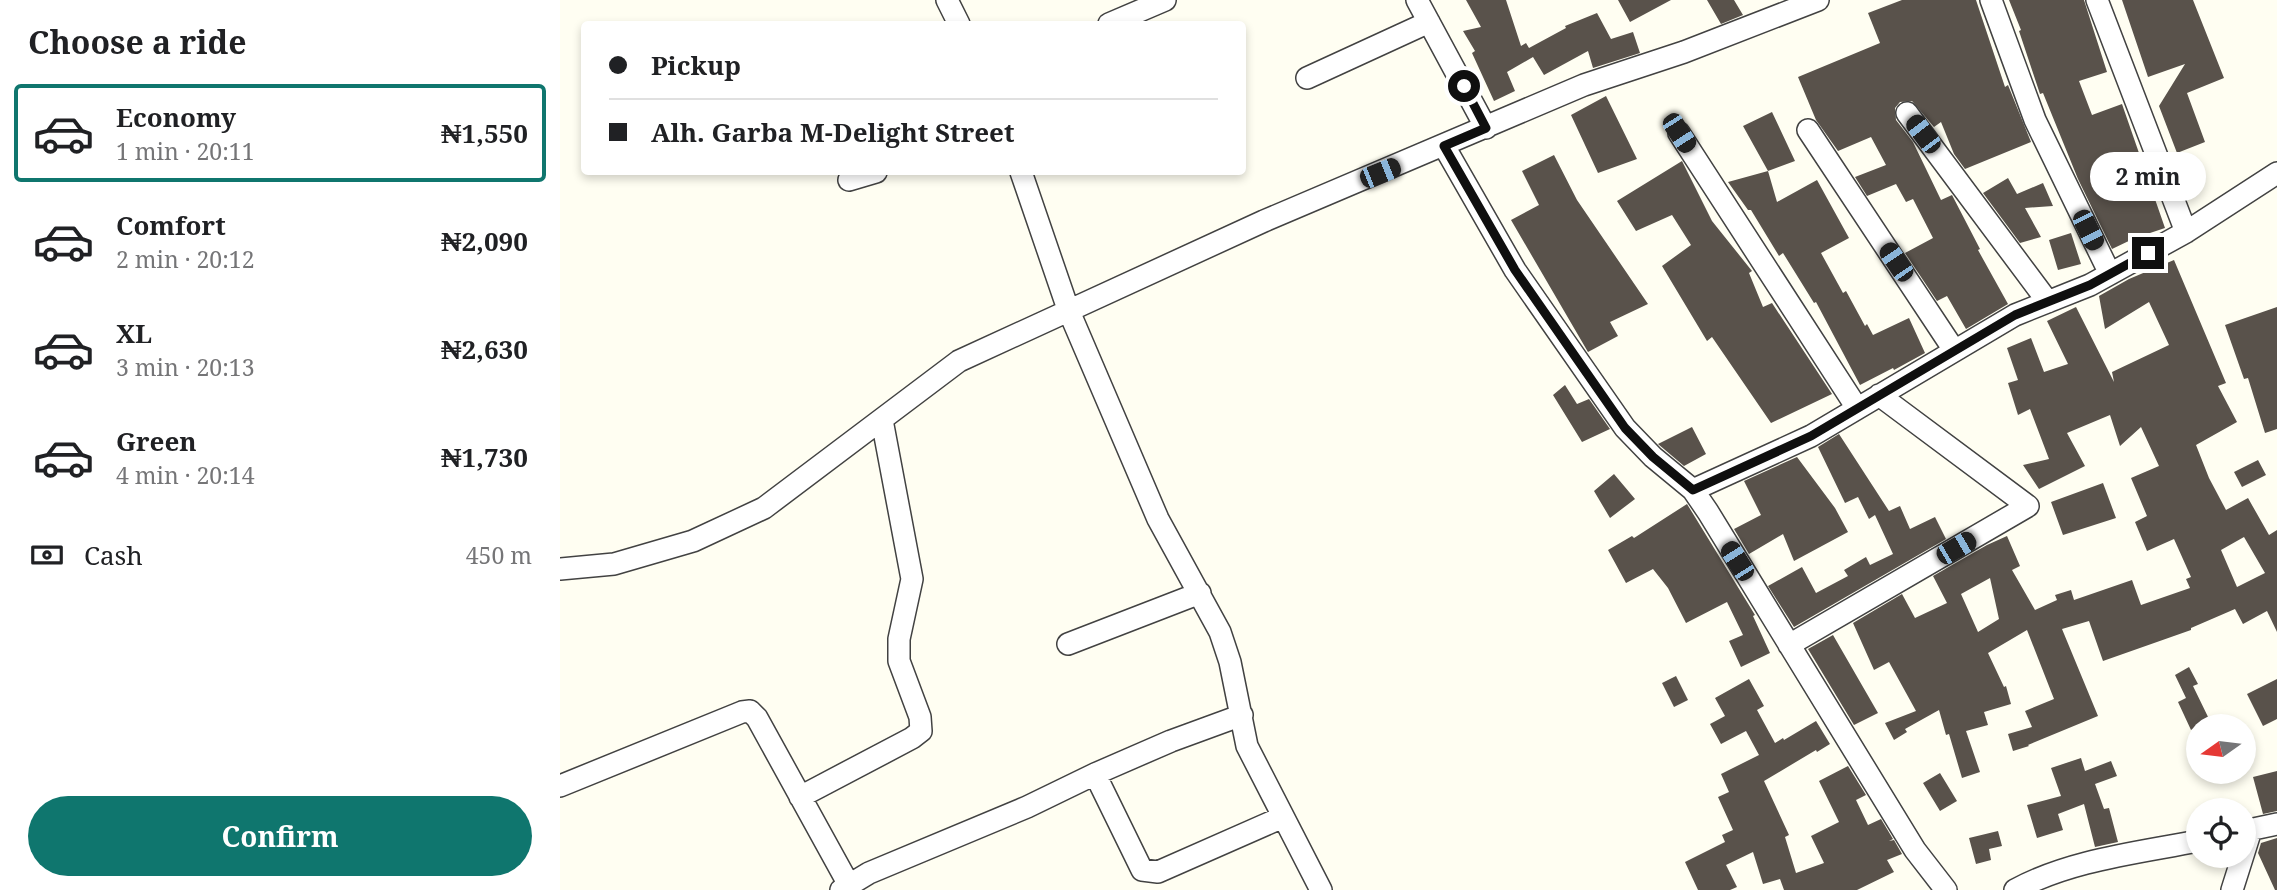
<!DOCTYPE html>
<html lang="en">
<head>
<meta charset="utf-8">
<style>
	:root { --surface:#fff; --page:#f2f2f2; --text:#202124; --muted:#757577; --line:#e0e0e0; --accent:#0f766e }
	body { margin:0; font-family:"Noto Serif",serif; background:var(--page); color:var(--text); height:100vh; display:flex; flex-direction:column; font-size:26px; white-space:nowrap }
	* { box-sizing:border-box; margin:0 }
	p { font-size:23px; color:var(--muted) }
	.icon { flex:none; width:38px; height:38px; fill:none; stroke:currentColor; stroke-width:2; stroke-linecap:round; stroke-linejoin:round }
	.map { position:relative; flex:1; overflow:hidden }
	.drawer { display:flex; flex-direction:column; background:var(--surface); width:560px }
	.drawer>* { flex:none }
	.hud { position:absolute; left:21px; top:21px; width:665px; height:154px; border-radius:7px; box-shadow:0 4px 10px #0003; display:grid; align-content:center; height:154px; padding:0 28px; background:var(--surface) }
	.needle { width:46px; rotate:256deg }
	.tools { position:absolute; left:1626px; top:714px; display:grid; gap:14px }
	.tools a { display:grid; place-items:center; width:70px; height:70px; border-radius:50%; background:var(--surface); box-shadow:0 4px 10px #0003; font-size:35px }
	.end { position:absolute; width:32px; height:32px; margin:-16px; border:9px solid #0f0f0f; background:#fff; box-shadow:0 0 0 4px #fff }
	.from { border-radius:50% }
	.bubble { position:absolute; height:49px; border-radius:24px; background:var(--surface); box-shadow:0 4px 10px #0003; font-size:23px; font-weight:700; line-height:49px; text-align:center }
	.car { position:absolute; width:21px; height:42px; margin:-21px -10px; border-radius:9px; box-shadow:0 0 5px 2px #0007; background:linear-gradient(#222 24%,#8ab4d8 0 40%,#222 0 76%,#8ab4d8 0 86%,#222 0) }
	.hud b { display:flex; align-items:center; gap:24px; height:66px; font-size:26px }
	.hud b+b { border-top:2px solid var(--line) }
	.hud i { width:18px; height:18px; background:var(--text) }
	ul { padding:0; list-style:none }
	li { display:flex; align-items:center; gap:21px; height:98px; margin:0 14px 10px; padding:0 14px; border:4px solid transparent; border-radius:7px }
	li div { flex:1 }
	li b { display:block; font-size:26px }
	li em { font-style:normal; font-weight:700 }
	li.active { border-color:var(--accent) }
	li>.icon { width:63px; height:63px; stroke-width:1.5 }
	h2 { padding:0 28px; font-size:32px; line-height:84px }
	.pay { display:flex; align-items:center; gap:18px; height:77px; padding:0 28px; font-size:26px }
	.pay p { margin-inline-start:auto }
	.primary-button { display:flex; gap:14px; margin-top:auto; padding:14px 28px }
	.primary-button a { flex:1; height:80px; border-radius:42px; background:var(--accent); color:#fff; font-size:28px; font-weight:700; line-height:80px; text-align:center }
	main { display:flex; flex:1; min-height:0 }
	.map>svg:first-child { display:block }
	.building { fill:#59524b; fill-rule:evenodd }
	.lines { fill:none; stroke-linecap:round; stroke-linejoin:round }
	.minor-casing { stroke:#424242; stroke-width:24 }
	.minor { stroke:#fff; stroke-width:21 }
	.route { stroke:#0f0f0f; stroke-width:9 }
</style>
</head>
<body>
<main>
<section class="drawer">
<h2>Choose a ride</h2>
<ul>
<li class="active"><svg class="icon" aria-label="car" viewBox="0 0 24 24"><path d="M5 17H2v-5l4-1 3-4h7l3 4 3 1v5h-3M9 17h6M6 11h13"/><circle cx="7" cy="17" r="2"/><circle cx="17" cy="17" r="2"/></svg><div><b>Economy</b><p>1 min · 20:11</p></div><em>₦1,550</em></li>
<li><svg class="icon" aria-label="car" viewBox="0 0 24 24"><path d="M5 17H2v-5l4-1 3-4h7l3 4 3 1v5h-3M9 17h6M6 11h13"/><circle cx="7" cy="17" r="2"/><circle cx="17" cy="17" r="2"/></svg><div><b>Comfort</b><p>2 min · 20:12</p></div><em>₦2,090</em></li>
<li><svg class="icon" aria-label="car" viewBox="0 0 24 24"><path d="M5 17H2v-5l4-1 3-4h7l3 4 3 1v5h-3M9 17h6M6 11h13"/><circle cx="7" cy="17" r="2"/><circle cx="17" cy="17" r="2"/></svg><div><b>XL</b><p>3 min · 20:13</p></div><em>₦2,630</em></li>
<li><svg class="icon" aria-label="car" viewBox="0 0 24 24"><path d="M5 17H2v-5l4-1 3-4h7l3 4 3 1v5h-3M9 17h6M6 11h13"/><circle cx="7" cy="17" r="2"/><circle cx="17" cy="17" r="2"/></svg><div><b>Green</b><p>4 min · 20:14</p></div><em>₦1,730</em></li>
</ul>
<div class="pay"><svg class="icon" aria-label="cash" viewBox="0 0 24 24"><path d="M3 7h18v10H3z"/><circle cx="12" cy="12" r="2"/></svg>Cash<p>450 m</p></div>
<div class="primary-button"><a>Confirm</a></div>
</section>
<div class="map">
<svg width="1717" height="890" viewBox="0 0 1717 890">
	<rect width="100%" height="100%" fill="#fffef2"/>
	<path class="building" d="M 906,0 L 946,0 L 961,46 L 966,43 L 969,48 L 1006,28 L 1005,26 L 1037,13 L 1051,39 L 1073,32 L 1080,53 L 1033,68 L 1028,51 L 984,75 L 973,57 L 947,72 L 955,91 L 934,101 L 912,53 L 915,51 L 903,31 L 921,27 Z
		M 1058,0 L 1111,0 L 1070,22 Z
		M 1147,0 L 1174,0 L 1183,15 L 1161,24 Z
		M 1342,0 L 1416,0 L 1445,87 L 1448,85 L 1471,142 L 1405,169 L 1394,154 L 1381,122 L 1374,127 L 1352,101 L 1340,102 L 1335,108 L 1336,120 L 1353,142 L 1381,200 L 1392,195 L 1420,249 L 1418,250 L 1448,304 L 1406,329 L 1387,296 L 1377,301 L 1345,253 L 1373,238 L 1353,199 L 1346,202 L 1336,184 L 1307,196 L 1295,177 L 1326,165 L 1311,137 L 1278,151 L 1256,120 L 1238,77 L 1320,43 L 1308,13 Z
		M 1449,0 L 1524,0 L 1547,72 L 1519,81 L 1532,115 L 1562,104 L 1605,228 L 1575,238 L 1552,249 L 1518,179 L 1483,93 L 1480,94 L 1459,31 L 1461,30 Z
		M 1562,0 L 1633,0 L 1664,78 L 1627,93 L 1645,142 L 1617,153 L 1599,106 L 1625,64 L 1588,77 Z
		M 1046,96 L 1077,159 L 1038,173 L 1011,115 Z
		M 1212,112 L 1235,161 L 1208,171 L 1183,126 Z
		M 994,155 L 1017,200 L 1088,304 L 1050,322 L 1058,336 L 1028,352 L 951,220 L 979,205 L 962,171 Z
		M 1122,161 L 1152,221 L 1192,271 L 1189,273 L 1203,307 L 1212,303 L 1272,394 L 1211,423 L 1152,337 L 1147,341 L 1102,266 L 1131,245 L 1112,215 L 1076,231 L 1057,201 Z
		M 1208,171 L 1217,202 L 1257,180 L 1289,238 L 1261,253 L 1283,293 L 1286,291 L 1305,326 L 1307,324 L 1313,335 L 1349,318 L 1365,353 L 1334,370 L 1333,368 L 1300,385 L 1256,302 L 1254,303 L 1223,253 L 1219,256 L 1191,210 L 1188,210 L 1168,182 Z
		M 1448,178 L 1457,194 L 1483,183 L 1493,206 L 1465,208 L 1481,237 L 1460,243 L 1423,193 Z
		M 1511,233 L 1521,264 L 1498,270 L 1489,240 Z
		M 1614,260 L 1666,383 L 1658,386 L 1677,422 L 1636,445 L 1649,478 L 1666,510 L 1688,498 L 1709,535 L 1717,530 L 1717,632 L 1707,611 L 1683,624 L 1675,609 L 1631,628 L 1631,630 L 1543,661 L 1529,621 L 1502,629 L 1538,716 L 1468,745 L 1469,746 L 1453,751 L 1448,734 L 1472,727 L 1465,711 L 1494,699 L 1467,630 L 1428,653 L 1444,687 L 1446,686 L 1451,704 L 1424,712 L 1428,725 L 1406,731 L 1420,772 L 1402,778 L 1389,734 L 1386,735 L 1379,710 L 1345,729 L 1347,732 L 1334,740 L 1325,723 L 1356,711 L 1329,662 L 1314,670 L 1293,623 L 1342,594 L 1355,618 L 1387,603 L 1373,576 L 1427,545 L 1447,536 L 1460,566 L 1452,570 L 1475,610 L 1497,600 L 1495,595 L 1511,590 L 1514,600 L 1572,580 L 1581,605 L 1630,588 L 1626,579 L 1631,577 L 1614,539 L 1587,551 L 1575,522 L 1587,516 L 1571,478 L 1599,466 L 1581,427 L 1560,446 L 1550,415 L 1507,433 L 1525,466 L 1479,489 L 1463,465 L 1489,459 L 1470,409 L 1458,415 L 1448,383 L 1458,380 L 1447,348 L 1471,338 L 1484,372 L 1508,364 L 1487,321 L 1516,307 L 1554,382 L 1552,372 L 1609,345 L 1589,302 L 1545,329 L 1539,296 L 1569,279 ZM 1684,537 L 1705,573 L 1677,587 L 1661,550 ZM 1430,578 L 1439,619 L 1418,632 L 1401,594 Z
		M 1717,307 L 1717,429 L 1705,433 L 1688,378 L 1684,379 L 1665,325 Z
		M 1005,385 L 1017,404 L 1029,399 L 1050,429 L 1022,442 L 993,395 Z
		M 1132,427 L 1146,454 L 1124,466 L 1098,444 Z
		M 1279,434 L 1329,511 L 1340,506 L 1350,529 L 1375,517 L 1386,539 L 1234,627 L 1208,586 L 1242,567 L 1256,593 L 1288,576 L 1284,570 L 1306,557 L 1310,565 L 1333,554 L 1315,515 L 1309,519 L 1298,497 L 1285,503 L 1258,447 Z
		M 1237,457 L 1275,508 L 1288,532 L 1234,561 L 1223,534 L 1189,554 L 1174,529 L 1201,515 L 1184,481 Z
		M 1698,460 L 1706,475 L 1682,487 L 1674,472 Z
		M 1054,474 L 1075,499 L 1050,518 L 1034,491 Z
		M 1543,483 L 1556,518 L 1503,535 L 1491,502 Z
		M 1127,504 L 1195,615 L 1193,616 L 1210,653 L 1181,667 L 1169,641 L 1183,635 L 1167,602 L 1126,623 L 1108,588 L 1093,569 L 1066,583 L 1048,550 L 1072,536 L 1074,538 Z
		M 1273,635 L 1318,713 L 1294,725 L 1248,649 Z
		M 1629,667 L 1638,684 L 1633,686 L 1650,721 L 1631,730 L 1618,702 L 1626,698 L 1615,675 Z
		M 1116,676 L 1128,700 L 1114,707 L 1102,683 Z
		M 1189,679 L 1204,706 L 1197,710 L 1215,743 L 1223,738 L 1224,740 L 1256,721 L 1270,744 L 1257,752 L 1256,750 L 1204,781 L 1229,835 L 1225,837 L 1236,873 L 1264,863 L 1251,836 L 1279,822 L 1259,781 L 1288,766 L 1306,795 L 1296,800 L 1308,825 L 1321,819 L 1333,839 L 1329,841 L 1334,840 L 1342,854 L 1327,860 L 1334,872 L 1297,890 L 1224,890 L 1220,879 L 1203,884 L 1193,852 L 1166,865 L 1177,887 L 1170,890 L 1138,890 L 1125,862 L 1165,842 L 1162,835 L 1173,830 L 1158,797 L 1169,792 L 1161,774 L 1199,755 L 1186,731 L 1161,744 L 1150,724 L 1165,716 L 1155,698 Z
		M 1717,679 L 1717,719 L 1703,726 L 1687,694 Z
		M 1521,758 L 1525,771 L 1551,761 L 1557,776 L 1535,784 L 1544,809 L 1549,808 L 1558,842 L 1535,847 L 1524,804 L 1498,814 L 1503,830 L 1477,838 L 1467,805 L 1501,796 L 1491,768 Z
		M 1717,771 L 1717,811 L 1703,814 L 1693,777 Z
		M 1380,773 L 1397,801 L 1380,811 L 1363,783 Z
		M 1438,831 L 1442,846 L 1429,849 L 1431,860 L 1416,864 L 1409,838 Z
		M 1717,838 L 1717,890 L 1715,890 L 1698,853 L 1701,843 Z"/>
	<g class="lines">
		<defs>
			<path id="minor" d="M 387,0 L 399,24
				M 857,0 L 926,128
				M 1431,0 L 1475,120 L 1550,274
				M 1537,0 L 1626,232
				M 549,24 L 605,0
				M 747,78 L 869,22
				M 1347,113 L 1488,302
				M 1248,130 L 1394,350
				M 1119,133 L 1297,408
				M 884,146 L 955,270 L 1065,428 L 1093,457 L 1133,490 L 1148,512 L 1355,850 L 1386,890
				M 461,172 L 508,309 L 598,519 L 660,632 L 670,662 L 687,746 L 761,890
				M 289,180 L 316,172
				M 1133,490 L 1251,436 L 1455,315 L 1530,285 L 1626,232 L 1717,173
				M 0,569 L 54,564 L 133,541 L 204,508 L 399,361 L 704,221 L 1024,85 L 1124,52 L 1258,0
				M 508,644 L 640,593
				M 1229,645 L 1468,506 L 1319,395
				M 535,774 L 582,870 L 598,872 L 723,817
				M 0,786 L 182,712 L 190,711 L 197,718 L 289,885
				M 240,797 L 352,738 L 361,731 L 360,717 L 339,661 L 339,639 L 352,579 L 322,420
				M 1684,831 L 1717,824
				M 281,890 L 309,873 L 467,807 L 535,774 L 611,741 L 682,715
				M 1455,890 C 1510,860 1577,853 1638,841
				M 1672,890 L 1691,830"/>
		</defs>
		<use href="#minor" class="minor-casing"/>
		<use href="#minor" class="minor"/>
	</g>
	<g class="lines">
		<path class="route" d="M 904,86 L 926,128 L 884,146 L 955,270 L 1065,428 L 1093,457 L 1133,490 L 1251,436 L 1455,315 L 1530,285 L 1588,253"/>
	</g>
</svg>
<div class="tools">
<a><svg class="needle" viewBox="-14 -14 28 28"><path d="M0-13l5 13h-10z" fill="#e53935"/><path d="M0 13l5-13h-10z" fill="#757577"/></svg></a>
<a><svg class="icon" aria-label="locate" viewBox="0 0 24 24"><circle cx="12" cy="12" r="6"/><path d="M12 2v4M12 18v4M2 12h4M18 12h4"/></svg></a>
</div>
<i class="end from" style="left:904px;top:86px"></i>
<i class="end" style="left:1588px;top:253px"></i>
<div class="bubble" style="left:1530px;top:152px;width:116px">2 min</div>
<i class="car" style="left:1119px;top:133px;rotate:147deg"></i>
<i class="car" style="left:1363px;top:134px;rotate:323deg"></i>
<i class="car" style="left:820px;top:173px;rotate:68deg"></i>
<i class="car" style="left:1528px;top:230px;rotate:154deg"></i>
<i class="car" style="left:1336px;top:262px;rotate:326deg"></i>
<i class="car" style="left:1396px;top:548px;rotate:60deg"></i>
<i class="car" style="left:1177px;top:561px;rotate:328deg"></i>
<div class="hud">
<b><i class="from"></i>Pickup</b>
<b><i></i>Alh. Garba M-Delight Street</b>
</div>
</div>
</main>
</body>
</html>
